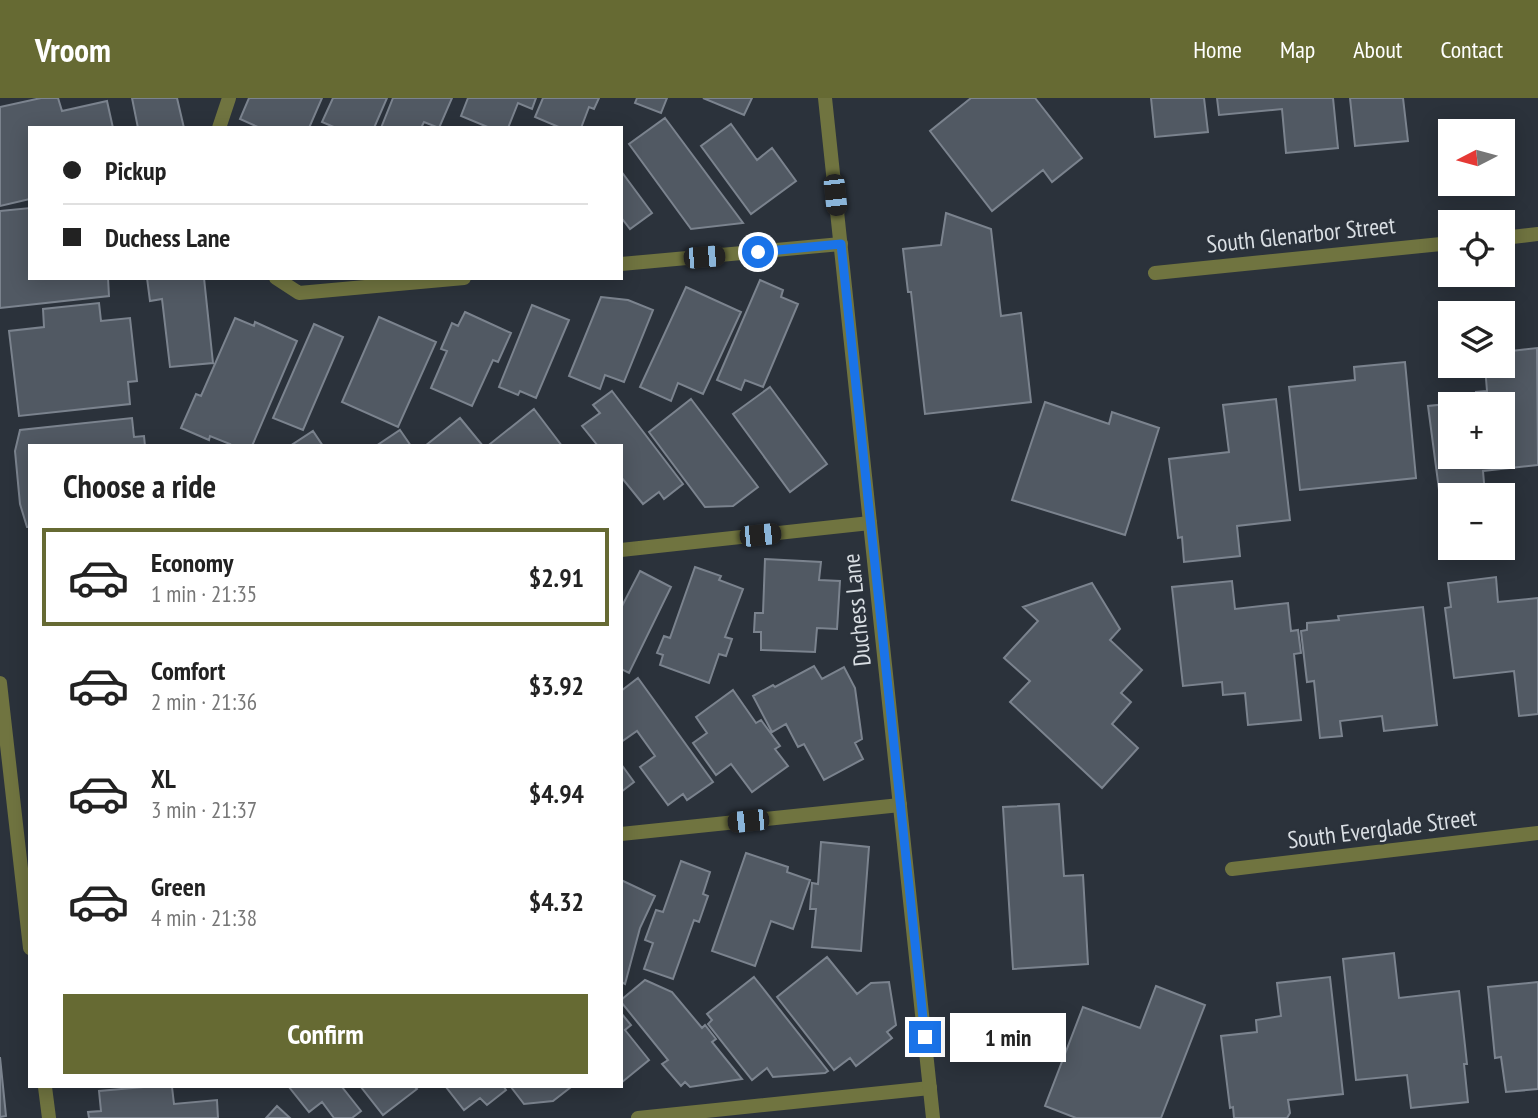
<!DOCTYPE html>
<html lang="en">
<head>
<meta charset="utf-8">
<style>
	:root { --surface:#fff; --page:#f2f2f2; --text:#222; --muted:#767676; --line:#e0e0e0; --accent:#666a33 }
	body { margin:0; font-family:"PT Sans Narrow",sans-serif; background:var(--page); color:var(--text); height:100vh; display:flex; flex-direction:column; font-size:26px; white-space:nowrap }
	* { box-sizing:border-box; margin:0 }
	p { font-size:23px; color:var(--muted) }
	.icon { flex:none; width:38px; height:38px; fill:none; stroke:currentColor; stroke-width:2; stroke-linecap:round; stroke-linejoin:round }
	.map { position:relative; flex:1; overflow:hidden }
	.panel { position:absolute; left:28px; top:346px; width:595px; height:644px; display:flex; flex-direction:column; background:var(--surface); border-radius:0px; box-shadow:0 4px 18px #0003 }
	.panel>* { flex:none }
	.hud { position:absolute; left:28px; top:28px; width:595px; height:154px; border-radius:0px; box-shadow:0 4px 18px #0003; display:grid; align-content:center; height:154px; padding:0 35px; background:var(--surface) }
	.needle { width:46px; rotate:264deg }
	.fabs { position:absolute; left:1438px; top:21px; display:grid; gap:14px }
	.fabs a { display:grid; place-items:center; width:77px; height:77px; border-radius:0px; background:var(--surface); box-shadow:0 4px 18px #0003; font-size:35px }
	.end { position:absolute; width:32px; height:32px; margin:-16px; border:9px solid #1a73e8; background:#fff; box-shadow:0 0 0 4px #fff }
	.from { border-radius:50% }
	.bubble { position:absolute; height:49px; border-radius:0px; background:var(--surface); box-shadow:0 4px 18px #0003; font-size:23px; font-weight:700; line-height:49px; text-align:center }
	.car { position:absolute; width:21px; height:42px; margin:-21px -10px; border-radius:9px; box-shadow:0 0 5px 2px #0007; background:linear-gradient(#222 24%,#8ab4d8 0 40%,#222 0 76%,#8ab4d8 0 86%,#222 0) }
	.hud b { display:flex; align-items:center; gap:24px; height:66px; font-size:26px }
	.hud b+b { border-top:2px solid var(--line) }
	.hud i { width:18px; height:18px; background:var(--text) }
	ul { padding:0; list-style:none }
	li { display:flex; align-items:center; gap:21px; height:98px; margin:0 14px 10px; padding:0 21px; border:4px solid transparent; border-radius:0px }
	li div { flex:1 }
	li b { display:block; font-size:26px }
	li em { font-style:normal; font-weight:700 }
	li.selected { border-color:var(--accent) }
	li>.icon { width:63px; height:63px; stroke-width:1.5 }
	h2 { padding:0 35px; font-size:32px; line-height:84px }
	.action { display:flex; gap:14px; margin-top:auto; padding:14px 35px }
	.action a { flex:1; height:80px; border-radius:0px; background:var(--accent); color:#fff; font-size:28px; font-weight:700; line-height:80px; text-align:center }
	header { display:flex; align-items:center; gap:42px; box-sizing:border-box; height:98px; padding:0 35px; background:var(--accent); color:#fff }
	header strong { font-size:33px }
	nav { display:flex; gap:38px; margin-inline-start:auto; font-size:24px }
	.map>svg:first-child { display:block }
	.building { fill:#515963; stroke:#7b838e; stroke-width:2; fill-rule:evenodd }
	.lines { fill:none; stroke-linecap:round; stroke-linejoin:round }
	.service { stroke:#707440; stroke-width:14 }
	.minor { stroke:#707440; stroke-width:14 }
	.route { stroke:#1a73e8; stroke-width:9 }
	.labels { text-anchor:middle; stroke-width:5; stroke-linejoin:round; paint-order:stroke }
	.street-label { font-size:24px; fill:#d9dee3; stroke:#2b323b }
</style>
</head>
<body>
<header>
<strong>Vroom</strong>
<nav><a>Home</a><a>Map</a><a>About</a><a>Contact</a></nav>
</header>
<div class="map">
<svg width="1538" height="1020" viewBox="0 0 1538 1020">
	<rect width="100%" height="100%" fill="#2b323b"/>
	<path class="building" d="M 41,0 L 58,0 L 62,13 L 107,3 L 113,30 L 30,30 L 30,101 L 0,108 L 0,9 Z
		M 132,0 L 177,0 L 184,30 L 138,30 Z
		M 249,0 L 322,0 L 309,30 L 260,30 L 240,21 Z
		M 333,0 L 387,0 L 374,30 L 336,30 L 322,24 Z
		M 393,0 L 452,0 L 439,30 L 424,24 L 421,30 L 381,30 Z
		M 468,0 L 536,0 L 532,11 L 518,5 L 508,30 L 490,30 L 461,18 Z
		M 543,0 L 599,0 L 594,11 L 589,9 L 581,30 L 561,30 L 535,19 Z
		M 637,0 L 636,0 L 667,0 L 661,15 L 635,5 Z
		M 703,0 L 752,0 L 744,17 Z
		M 971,0 L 1035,0 L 1082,60 L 1052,84 L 1043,72 L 992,113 L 930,33 Z
		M 1151,0 L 1204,0 L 1208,34 L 1155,39 Z
		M 1217,0 L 1333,0 L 1338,50 L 1286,55 L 1282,11 L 1219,17 Z
		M 1350,0 L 1403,0 L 1408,43 L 1355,48 Z
		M 665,20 L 743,125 L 691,131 L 629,46 Z
		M 731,26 L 757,62 L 772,50 L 796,83 L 751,116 L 701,48 Z
		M 621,73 L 652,115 L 630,131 L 623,122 L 621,124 Z
		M 30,110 L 30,180 L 108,180 L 109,198 L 0,210 L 0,113 Z
		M 946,115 L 991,131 L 1001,218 L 1021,215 L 1031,304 L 925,316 L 911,194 L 908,194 L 903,151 L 941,147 Z
		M 147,180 L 204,180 L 213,265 L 170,269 L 162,201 L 150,203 Z
		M 760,182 L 783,192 L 781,199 L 798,206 L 763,289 L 745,282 L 741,292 L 717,282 Z
		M 686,189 L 741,214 L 703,296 L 678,285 L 671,303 L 640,289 Z
		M 601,199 L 628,202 L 653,212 L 624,284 L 605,277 L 600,291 L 569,278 Z
		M 99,205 L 101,223 L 130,220 L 137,283 L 128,284 L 130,306 L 19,318 L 9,233 L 44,229 L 43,211 Z
		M 532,207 L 569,222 L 536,300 L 520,293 L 518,297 L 499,289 Z
		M 465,214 L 511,235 L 498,264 L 493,262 L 472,308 L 431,290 L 447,253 L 441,251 L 452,225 L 458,228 Z
		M 379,219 L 436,244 L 398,329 L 342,304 Z
		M 235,220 L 254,228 L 255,224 L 297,243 L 252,348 L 229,348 L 230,346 L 210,338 L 209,342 L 181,330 L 196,296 L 201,298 Z
		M 314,226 L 343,239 L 303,332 L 273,320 Z
		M 1537,250 L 1538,367 L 1483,373 L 1485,397 L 1451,397 L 1451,406 L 1441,407 L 1428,308 L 1477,303 L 1476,294 L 1487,293 L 1485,268 L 1503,268 L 1503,254 ZM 1451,306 L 1503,306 L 1503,359 L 1451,359 Z
		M 1405,264 L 1416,380 L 1300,392 L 1289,289 L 1355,282 L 1354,269 Z
		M 770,289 L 827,366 L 790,394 L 733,316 Z
		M 612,293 L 683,386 L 664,401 L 659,394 L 643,406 L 621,379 L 621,348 L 598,348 L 582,328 L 600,315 L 593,307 Z
		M 691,301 L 758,389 L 733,408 L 705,409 L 649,334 Z
		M 1276,301 L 1290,422 L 1237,428 L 1240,458 L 1184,464 L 1182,439 L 1178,440 L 1169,361 L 1229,354 L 1223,307 Z
		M 1045,304 L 1109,326 L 1112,314 L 1159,330 L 1125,437 L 1012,402 Z
		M 534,311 L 562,348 L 492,348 L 490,346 Z
		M 132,320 L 134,339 L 144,338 L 145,348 L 30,348 L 30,429 L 27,429 L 20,406 L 15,353 L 20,332 Z
		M 460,320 L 483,348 L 425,348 Z
		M 400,332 L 411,348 L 376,348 Z
		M 313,333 L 323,348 L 290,348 Z
		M 765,461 L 821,464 L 819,482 L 840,483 L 837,531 L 817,530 L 815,554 L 761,552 L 761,534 L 754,534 L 755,515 L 763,515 Z
		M 695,469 L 721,478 L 719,482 L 743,491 L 725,539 L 732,541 L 726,558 L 719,556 L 709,585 L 660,567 L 663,557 L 657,555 L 664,538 L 670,540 Z
		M 640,473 L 671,489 L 629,575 L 621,571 L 621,510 Z
		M 1496,479 L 1498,504 L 1538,500 L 1538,616 L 1519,618 L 1514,573 L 1454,580 L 1445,510 L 1451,509 L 1448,485 Z
		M 1232,483 L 1235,511 L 1288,505 L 1291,533 L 1298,532 L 1301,555 L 1294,556 L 1301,622 L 1248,627 L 1245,595 L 1223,597 L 1222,584 L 1183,588 L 1172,489 Z
		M 1092,485 L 1120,531 L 1110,542 L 1142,572 L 1121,595 L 1131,604 L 1112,626 L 1138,650 L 1102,690 L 1010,604 L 1030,583 L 1004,560 L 1038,523 L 1023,509 Z
		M 1423,509 L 1437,627 L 1384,633 L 1382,618 L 1340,623 L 1342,638 L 1320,640 L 1314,583 L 1307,584 L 1301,533 L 1307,532 L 1307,525 L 1339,522 L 1338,518 Z
		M 814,568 L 822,581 L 844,569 L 855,590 L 862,641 L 855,645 L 863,661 L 824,682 L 804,646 L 798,649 L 786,626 L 772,634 L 753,598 L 773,587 L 775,589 Z
		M 638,580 L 713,684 L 687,702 L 683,696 L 668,707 L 640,669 L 655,658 L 637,633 L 621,644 L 621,593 Z
		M 733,592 L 756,625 L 761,622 L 780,648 L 775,651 L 788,668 L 752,694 L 731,666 L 716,677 L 693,645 L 707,635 L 696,619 Z
		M 621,666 L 634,684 L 621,694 Z
		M 1059,706 L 1064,778 L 1083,777 L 1088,866 L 1013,871 L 1003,709 Z
		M 821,744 L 869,749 L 861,853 L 812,849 L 816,811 L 810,811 L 812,785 L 818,786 Z
		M 746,755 L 788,769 L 787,774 L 810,782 L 793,831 L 771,823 L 755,868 L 712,853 Z
		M 681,763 L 710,774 L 703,796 L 708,798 L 699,824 L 694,822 L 673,881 L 644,871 L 653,845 L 645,842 L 656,812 L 663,814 Z
		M 621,782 L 655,798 L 640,830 L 625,886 L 621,884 Z
		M 1394,855 L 1399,900 L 1459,893 L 1467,966 L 1464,966 L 1468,1004 L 1411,1010 L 1407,977 L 1356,982 L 1343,861 Z
		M 827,859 L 857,896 L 871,885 L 889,884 L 896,927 L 887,934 L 892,940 L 856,968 L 850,960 L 834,972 L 777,899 Z
		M 754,879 L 828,973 L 825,975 L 773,979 L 767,970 L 752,982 L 708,926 L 712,922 L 707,916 Z
		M 1330,879 L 1343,996 L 1288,1002 L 1290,1015 L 1287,1020 L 1234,1020 L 1233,1009 L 1230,1010 L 1221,938 L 1257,934 L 1256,922 L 1281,918 L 1277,885 Z
		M 645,882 L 672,894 L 702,930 L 705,927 L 716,941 L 712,944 L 742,981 L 690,989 L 685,984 L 681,988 L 662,966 L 668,962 L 621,904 L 621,902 Z
		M 1538,884 L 1538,991 L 1506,994 L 1501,959 L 1495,960 L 1488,889 Z
		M 1156,888 L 1205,907 L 1161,1020 L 1076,1020 L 1045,1008 L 1083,909 L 1140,930 Z
		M 621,915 L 631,927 L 625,932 L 649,962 L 621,985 Z
		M 0,959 L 6,1018 L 0,1019 Z
		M 144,989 L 172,989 L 174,1006 L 217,1002 L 218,1020 L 89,1020 L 88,1014 L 101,1013 L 99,993 Z
		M 289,989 L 342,989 L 361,1013 L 352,1020 L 334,1020 L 322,1004 L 309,1014 Z
		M 361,989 L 415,989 L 417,991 L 383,1017 Z
		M 446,989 L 504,989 L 506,992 L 487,1007 L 480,1000 L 464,1012 Z
		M 511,989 L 571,989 L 553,1003 L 524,1006 Z
		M 277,1008 L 290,1020 L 266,1020 Z"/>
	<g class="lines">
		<path class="service" d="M 219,30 L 229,0
			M 621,166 L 841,146
			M 276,180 L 299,195 L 464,180
			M 621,452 L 870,425
			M 0,585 L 30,850
			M 621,736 L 900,707
			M 45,989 L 49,1020
			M 638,1020 L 930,990"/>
		<path class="minor" d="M 825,0 L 933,1020
			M 1503,140 L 1538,136
			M 1155,175 L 1451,145
			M 1232,771 L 1538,735"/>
	</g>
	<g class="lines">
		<path class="route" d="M 758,154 L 841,146 L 925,939"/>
	</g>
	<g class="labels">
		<g class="street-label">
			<text transform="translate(1301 137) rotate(-6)" y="8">South Glenarbor Street</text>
			<text transform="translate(857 512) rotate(-96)" y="8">Duchess Lane</text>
			<text transform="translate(1382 731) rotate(-7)" y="8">South Everglade Street</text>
		</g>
	</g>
</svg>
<div class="fabs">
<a><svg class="needle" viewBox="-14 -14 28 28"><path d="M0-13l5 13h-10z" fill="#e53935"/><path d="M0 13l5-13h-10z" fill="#767676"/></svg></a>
<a><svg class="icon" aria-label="locate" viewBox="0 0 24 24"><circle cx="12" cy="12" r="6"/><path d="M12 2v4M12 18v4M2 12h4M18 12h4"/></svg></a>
<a><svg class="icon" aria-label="layers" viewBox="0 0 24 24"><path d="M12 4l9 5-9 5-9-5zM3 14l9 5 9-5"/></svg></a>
<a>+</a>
<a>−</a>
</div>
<i class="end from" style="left:758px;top:154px"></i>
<i class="end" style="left:925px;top:939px"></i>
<div class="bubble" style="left:950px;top:915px;width:116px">1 min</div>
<i class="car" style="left:835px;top:97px;rotate:174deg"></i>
<i class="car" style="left:704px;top:159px;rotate:85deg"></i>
<i class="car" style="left:760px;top:437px;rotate:84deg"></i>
<i class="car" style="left:748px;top:723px;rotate:264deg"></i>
<div class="hud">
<b><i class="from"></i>Pickup</b>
<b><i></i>Duchess Lane</b>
</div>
<section class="panel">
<h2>Choose a ride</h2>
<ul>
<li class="selected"><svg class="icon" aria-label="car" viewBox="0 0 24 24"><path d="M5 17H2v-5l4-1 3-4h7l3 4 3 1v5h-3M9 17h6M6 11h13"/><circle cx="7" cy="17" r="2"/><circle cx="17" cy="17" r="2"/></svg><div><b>Economy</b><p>1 min · 21:35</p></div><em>$2.91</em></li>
<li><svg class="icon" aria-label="car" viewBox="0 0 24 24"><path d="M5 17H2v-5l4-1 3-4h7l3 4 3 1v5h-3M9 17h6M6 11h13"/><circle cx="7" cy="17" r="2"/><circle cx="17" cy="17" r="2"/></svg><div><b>Comfort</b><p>2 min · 21:36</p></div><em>$3.92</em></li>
<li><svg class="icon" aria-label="car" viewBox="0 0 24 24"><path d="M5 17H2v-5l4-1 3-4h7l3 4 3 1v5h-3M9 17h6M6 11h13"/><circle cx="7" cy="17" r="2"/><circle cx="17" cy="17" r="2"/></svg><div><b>XL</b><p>3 min · 21:37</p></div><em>$4.94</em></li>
<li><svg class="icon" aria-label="car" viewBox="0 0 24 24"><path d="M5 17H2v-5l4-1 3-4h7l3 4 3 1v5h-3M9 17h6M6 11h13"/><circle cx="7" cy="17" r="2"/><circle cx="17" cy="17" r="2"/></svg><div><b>Green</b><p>4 min · 21:38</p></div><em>$4.32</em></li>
</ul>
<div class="action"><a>Confirm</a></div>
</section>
</div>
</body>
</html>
